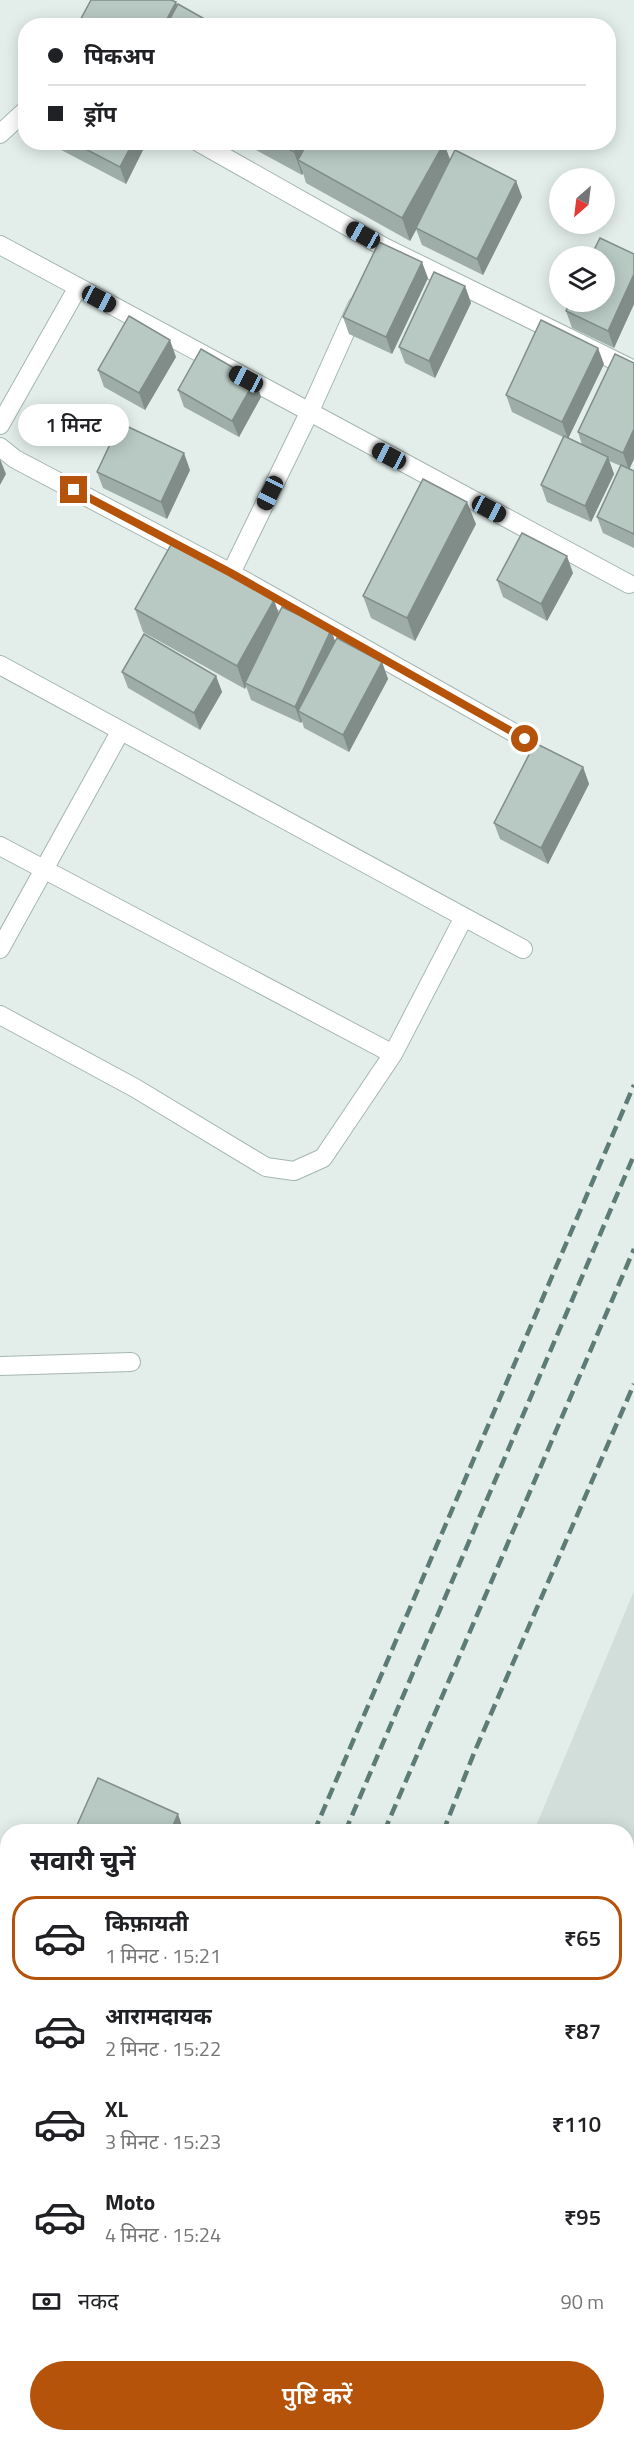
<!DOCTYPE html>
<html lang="hi">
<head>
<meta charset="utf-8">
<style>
	:root { --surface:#fff; --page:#f6f6f6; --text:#202124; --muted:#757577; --line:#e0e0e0; --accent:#b45309 }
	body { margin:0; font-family:"Titillium Web","Noto Sans Devanagari",sans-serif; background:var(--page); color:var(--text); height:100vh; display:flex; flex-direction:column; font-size:22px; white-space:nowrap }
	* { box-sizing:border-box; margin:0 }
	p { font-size:20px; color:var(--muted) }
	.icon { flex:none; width:33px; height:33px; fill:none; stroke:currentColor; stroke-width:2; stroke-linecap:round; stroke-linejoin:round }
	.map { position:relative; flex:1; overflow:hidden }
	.details { position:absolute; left:0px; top:1824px; width:634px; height:618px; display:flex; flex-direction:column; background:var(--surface); border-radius:24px 24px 0 0; box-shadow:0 3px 15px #0003 }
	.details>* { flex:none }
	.hud { position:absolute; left:18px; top:18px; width:598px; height:132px; border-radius:24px; box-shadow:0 3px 15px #0003; display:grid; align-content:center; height:132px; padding:0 30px; background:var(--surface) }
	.needle { width:39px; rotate:208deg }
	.tools { position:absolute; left:549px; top:168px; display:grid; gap:12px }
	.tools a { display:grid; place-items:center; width:66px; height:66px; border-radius:50%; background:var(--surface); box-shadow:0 3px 15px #0003; font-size:30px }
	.end { position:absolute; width:27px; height:27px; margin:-14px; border:8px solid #b45309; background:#fff; box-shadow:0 0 0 3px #fff }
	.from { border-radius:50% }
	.bubble { position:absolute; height:42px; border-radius:21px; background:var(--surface); box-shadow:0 3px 15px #0003; font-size:20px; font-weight:600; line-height:42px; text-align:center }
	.car { position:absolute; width:18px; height:36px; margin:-18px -9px; border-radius:8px; box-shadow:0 0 4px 2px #0007; background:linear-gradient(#222 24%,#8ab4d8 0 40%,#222 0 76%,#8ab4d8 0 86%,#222 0) }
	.hud b { display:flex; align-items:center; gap:21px; height:57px; font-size:22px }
	.hud b+b { border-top:2px solid var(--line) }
	.hud i { width:15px; height:15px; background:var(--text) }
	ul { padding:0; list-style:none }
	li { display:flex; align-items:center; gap:18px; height:84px; margin:0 12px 9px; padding:0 18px; border:3px solid transparent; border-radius:24px }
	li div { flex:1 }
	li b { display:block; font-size:22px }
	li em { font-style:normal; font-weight:600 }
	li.on { border-color:var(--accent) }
	li>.icon { width:54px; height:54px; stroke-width:1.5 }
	h2 { padding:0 30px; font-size:27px; line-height:72px }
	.pay { display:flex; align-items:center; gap:15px; height:66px; padding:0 30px; font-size:22px }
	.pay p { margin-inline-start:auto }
	.primary-button { display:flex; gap:12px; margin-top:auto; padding:12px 30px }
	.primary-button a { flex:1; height:69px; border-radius:36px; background:var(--accent); color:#fff; font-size:24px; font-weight:600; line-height:69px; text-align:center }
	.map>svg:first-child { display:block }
	.built { fill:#d1ded9 }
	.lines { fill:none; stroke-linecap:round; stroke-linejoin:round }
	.minor-casing { stroke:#a5b6b2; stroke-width:20 }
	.minor { stroke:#fff; stroke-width:18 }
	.rail { stroke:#5c7c75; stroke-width:4.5; stroke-dasharray:12 6; stroke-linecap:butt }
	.wall { fill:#9eada8 }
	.shaded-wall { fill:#818d88 }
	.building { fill:#b8c9c3; stroke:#818d88; stroke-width:1.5 }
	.route { stroke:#b45309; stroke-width:8 }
</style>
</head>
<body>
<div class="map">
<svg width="634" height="2442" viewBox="0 0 634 2442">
	<rect width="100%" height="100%" fill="#e3eeea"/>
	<path class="built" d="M 634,1591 L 634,2442 L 288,2442 L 290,2434 L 627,2434 L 627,1832 L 534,1831 Z
		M 0,2181 L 8,2185 L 7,2281 L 0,2298 Z"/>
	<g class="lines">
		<defs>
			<path id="minor" d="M 0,134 L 26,110
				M 198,142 L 384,247 L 634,370
				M 0,245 L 629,584
				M 0,425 L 78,287
				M 0,447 L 15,459 L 231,573 L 525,739
				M 231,573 L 309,413 L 357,306
				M 0,665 L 523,949
				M 0,846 L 393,1054
				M 0,949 L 120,732
				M 0,1015 L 135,1088 L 266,1167 L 294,1171 L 323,1158 L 393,1054 L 464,917
				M 0,1366 L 131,1362
				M 627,2306 L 634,2301"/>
		</defs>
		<use href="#minor" class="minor-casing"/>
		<use href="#minor" class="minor"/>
		<path class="rail" d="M 314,1832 L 634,1085
			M 345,1832 L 634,1155
			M 384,1832 L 634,1249
			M 443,1832 L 474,1753 L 634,1384
			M 627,2245 L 634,2242
			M 53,2442 L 56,2434
			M 85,2442 L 88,2434
			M 122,2442 L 125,2434
			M 204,2442 L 207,2434
			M 410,2442 L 417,2434"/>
	</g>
	<path class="wall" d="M 46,142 L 147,142 L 126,184 Z
		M 241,142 L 443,142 L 450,160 L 516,181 L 522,197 L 483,275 L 422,245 L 416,229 L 410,241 L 306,183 L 303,173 L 302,175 Z
		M 634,254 L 634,304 L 614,348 L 572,328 L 566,311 Z
		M 428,278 L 392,354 L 349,334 L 343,317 Z
		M 465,286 L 471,303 L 435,378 L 405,363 L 399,347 Z
		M 176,357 L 145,410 L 104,387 L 98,370 Z
		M 634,363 L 634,459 L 629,468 L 634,471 L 634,548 L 603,533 L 597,517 L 621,466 L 609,461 L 614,474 L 591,522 L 547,502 L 541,485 L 563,437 L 512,412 L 506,395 L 604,364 L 568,438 L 582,445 L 578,432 Z
		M 255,380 L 261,397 L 239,437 L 184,407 L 178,390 Z
		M 190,470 L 167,519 L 103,488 L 97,472 Z
		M 476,524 L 415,641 L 371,618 L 363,596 Z
		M 573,573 L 547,621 L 503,597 L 497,580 Z
		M 135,609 L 279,613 L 331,630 L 335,641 L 382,662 L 388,679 L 349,752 L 304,728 L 302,721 L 301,723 L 251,700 L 246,686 L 245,689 L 143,632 Z
		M 122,672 L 216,676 L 222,692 L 200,730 L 128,688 Z
		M 583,767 L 589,784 L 548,864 L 500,839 L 494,823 Z
		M 634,2042 L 634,2089 L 627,2087 L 627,2061 Z"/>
	<path class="shaded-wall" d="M 176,2 L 182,19 L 178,26 L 163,26 Z
		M 133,142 L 147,142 L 126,184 L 120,167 Z
		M 299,142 L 319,142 L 298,160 L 303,173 L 302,175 L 294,152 Z
		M 444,143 L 452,165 L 410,241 L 402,218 Z
		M 516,181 L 522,197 L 483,275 L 477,259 Z
		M 422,262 L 428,278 L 392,354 L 386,337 Z
		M 634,274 L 634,304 L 614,348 L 608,331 Z
		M 465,286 L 471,303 L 435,378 L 429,361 Z
		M 170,340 L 176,357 L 145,410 L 139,393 Z
		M 598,348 L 604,364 L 568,439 L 562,422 Z
		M 255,380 L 261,397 L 239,437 L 232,421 Z
		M 634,429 L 634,459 L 629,470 L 623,453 Z
		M 184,453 L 190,470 L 167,519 L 161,502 Z
		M 608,457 L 614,474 L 591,522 L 585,506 Z
		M 0,459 L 6,474 L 0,485 Z
		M 467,502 L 476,524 L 415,641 L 407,618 Z
		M 567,556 L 573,573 L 547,621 L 541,604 Z
		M 274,600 L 282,622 L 245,683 L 246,686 L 245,689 L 237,666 Z
		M 331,630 L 337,647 L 298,711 L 302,721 L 301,723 L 295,707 Z
		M 382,662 L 388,679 L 349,752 L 343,735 Z
		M 216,676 L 222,692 L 200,730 L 194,713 Z
		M 583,767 L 589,784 L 548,864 L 541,848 Z
		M 178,1814 L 184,1832 L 170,1832 Z"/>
	<path class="building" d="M 91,0 L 171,0 L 176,2 L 163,26 L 77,26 Z
		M 178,4 L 217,26 L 166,26 Z
		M 72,142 L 133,142 L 120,167 Z
		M 275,142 L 299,142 L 294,152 Z
		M 308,142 L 443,142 L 444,143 L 402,218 L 298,160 Z
		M 455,150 L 516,181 L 477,259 L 416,228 Z
		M 600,238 L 634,254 L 634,274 L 608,331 L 566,311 L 570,302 L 604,302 L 604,256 L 591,256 Z
		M 379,242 L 422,262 L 386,337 L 343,317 Z
		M 434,272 L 465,286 L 429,361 L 399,347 Z
		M 129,316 L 170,340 L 139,393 L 98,370 Z
		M 541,320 L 598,348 L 562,422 L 506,395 Z
		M 201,349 L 255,380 L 232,421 L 178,390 Z
		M 615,354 L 634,363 L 634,429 L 623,453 L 578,432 Z
		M 120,423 L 184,453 L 161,502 L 97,472 Z
		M 564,436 L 608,457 L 585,506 L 541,485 Z
		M 621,465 L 634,471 L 634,534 L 597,517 Z
		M 423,479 L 467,502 L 407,618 L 363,596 Z
		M 522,533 L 567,556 L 541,604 L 497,580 Z
		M 172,543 L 274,600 L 237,666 L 135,609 Z
		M 282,607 L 331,630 L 295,707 L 245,683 Z
		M 144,634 L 216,676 L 194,713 L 122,672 Z
		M 337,638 L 382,662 L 343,735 L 298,711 Z
		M 535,743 L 583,767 L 541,848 L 494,823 Z
		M 98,1778 L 178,1814 L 170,1832 L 74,1832 Z
		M 632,2042 L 634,2042 L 634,2081 L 627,2079 L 627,2061 Z"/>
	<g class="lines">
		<path class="route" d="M 74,490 L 231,573 L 525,739"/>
	</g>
</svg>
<div class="tools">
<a><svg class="needle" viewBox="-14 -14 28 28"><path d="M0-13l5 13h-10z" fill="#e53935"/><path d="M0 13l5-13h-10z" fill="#757577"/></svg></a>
<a><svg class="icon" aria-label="layers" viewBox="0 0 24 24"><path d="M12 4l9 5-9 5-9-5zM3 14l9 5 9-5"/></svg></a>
</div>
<i class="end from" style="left:525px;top:739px"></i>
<i class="end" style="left:74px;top:490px"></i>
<div class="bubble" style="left:18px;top:404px;width:111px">1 मिनट</div>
<i class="car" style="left:363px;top:235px;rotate:299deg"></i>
<i class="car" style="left:99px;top:299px;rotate:118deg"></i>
<i class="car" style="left:246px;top:379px;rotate:298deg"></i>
<i class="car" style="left:389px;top:456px;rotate:298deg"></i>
<i class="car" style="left:270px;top:493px;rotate:206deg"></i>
<i class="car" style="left:489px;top:509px;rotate:118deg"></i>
<div class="hud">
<b><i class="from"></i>पिकअप</b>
<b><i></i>ड्रॉप</b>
</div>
<section class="details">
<h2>सवारी चुनें</h2>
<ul>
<li class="on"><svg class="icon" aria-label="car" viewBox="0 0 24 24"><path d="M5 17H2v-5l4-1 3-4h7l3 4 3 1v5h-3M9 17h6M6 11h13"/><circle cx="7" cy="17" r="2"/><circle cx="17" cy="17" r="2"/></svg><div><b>किफ़ायती</b><p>1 मिनट · 15:21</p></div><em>₹65</em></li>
<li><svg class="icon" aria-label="car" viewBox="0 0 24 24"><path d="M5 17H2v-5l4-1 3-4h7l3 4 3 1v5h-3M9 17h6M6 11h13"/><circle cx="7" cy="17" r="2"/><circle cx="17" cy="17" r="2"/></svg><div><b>आरामदायक</b><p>2 मिनट · 15:22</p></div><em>₹87</em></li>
<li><svg class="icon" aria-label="car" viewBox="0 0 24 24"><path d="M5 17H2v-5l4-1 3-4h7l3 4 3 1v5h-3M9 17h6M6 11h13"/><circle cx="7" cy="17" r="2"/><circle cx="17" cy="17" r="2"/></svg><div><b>XL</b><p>3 मिनट · 15:23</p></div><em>₹110</em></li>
<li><svg class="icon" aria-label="car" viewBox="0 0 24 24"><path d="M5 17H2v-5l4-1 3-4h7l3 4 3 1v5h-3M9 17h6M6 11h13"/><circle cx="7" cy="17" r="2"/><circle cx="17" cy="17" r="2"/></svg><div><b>Moto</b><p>4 मिनट · 15:24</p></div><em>₹95</em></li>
</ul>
<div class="pay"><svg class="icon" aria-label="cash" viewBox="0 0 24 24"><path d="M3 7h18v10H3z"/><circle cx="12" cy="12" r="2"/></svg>नकद<p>90 m</p></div>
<div class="primary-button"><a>पुष्टि करें</a></div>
</section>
</div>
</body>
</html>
